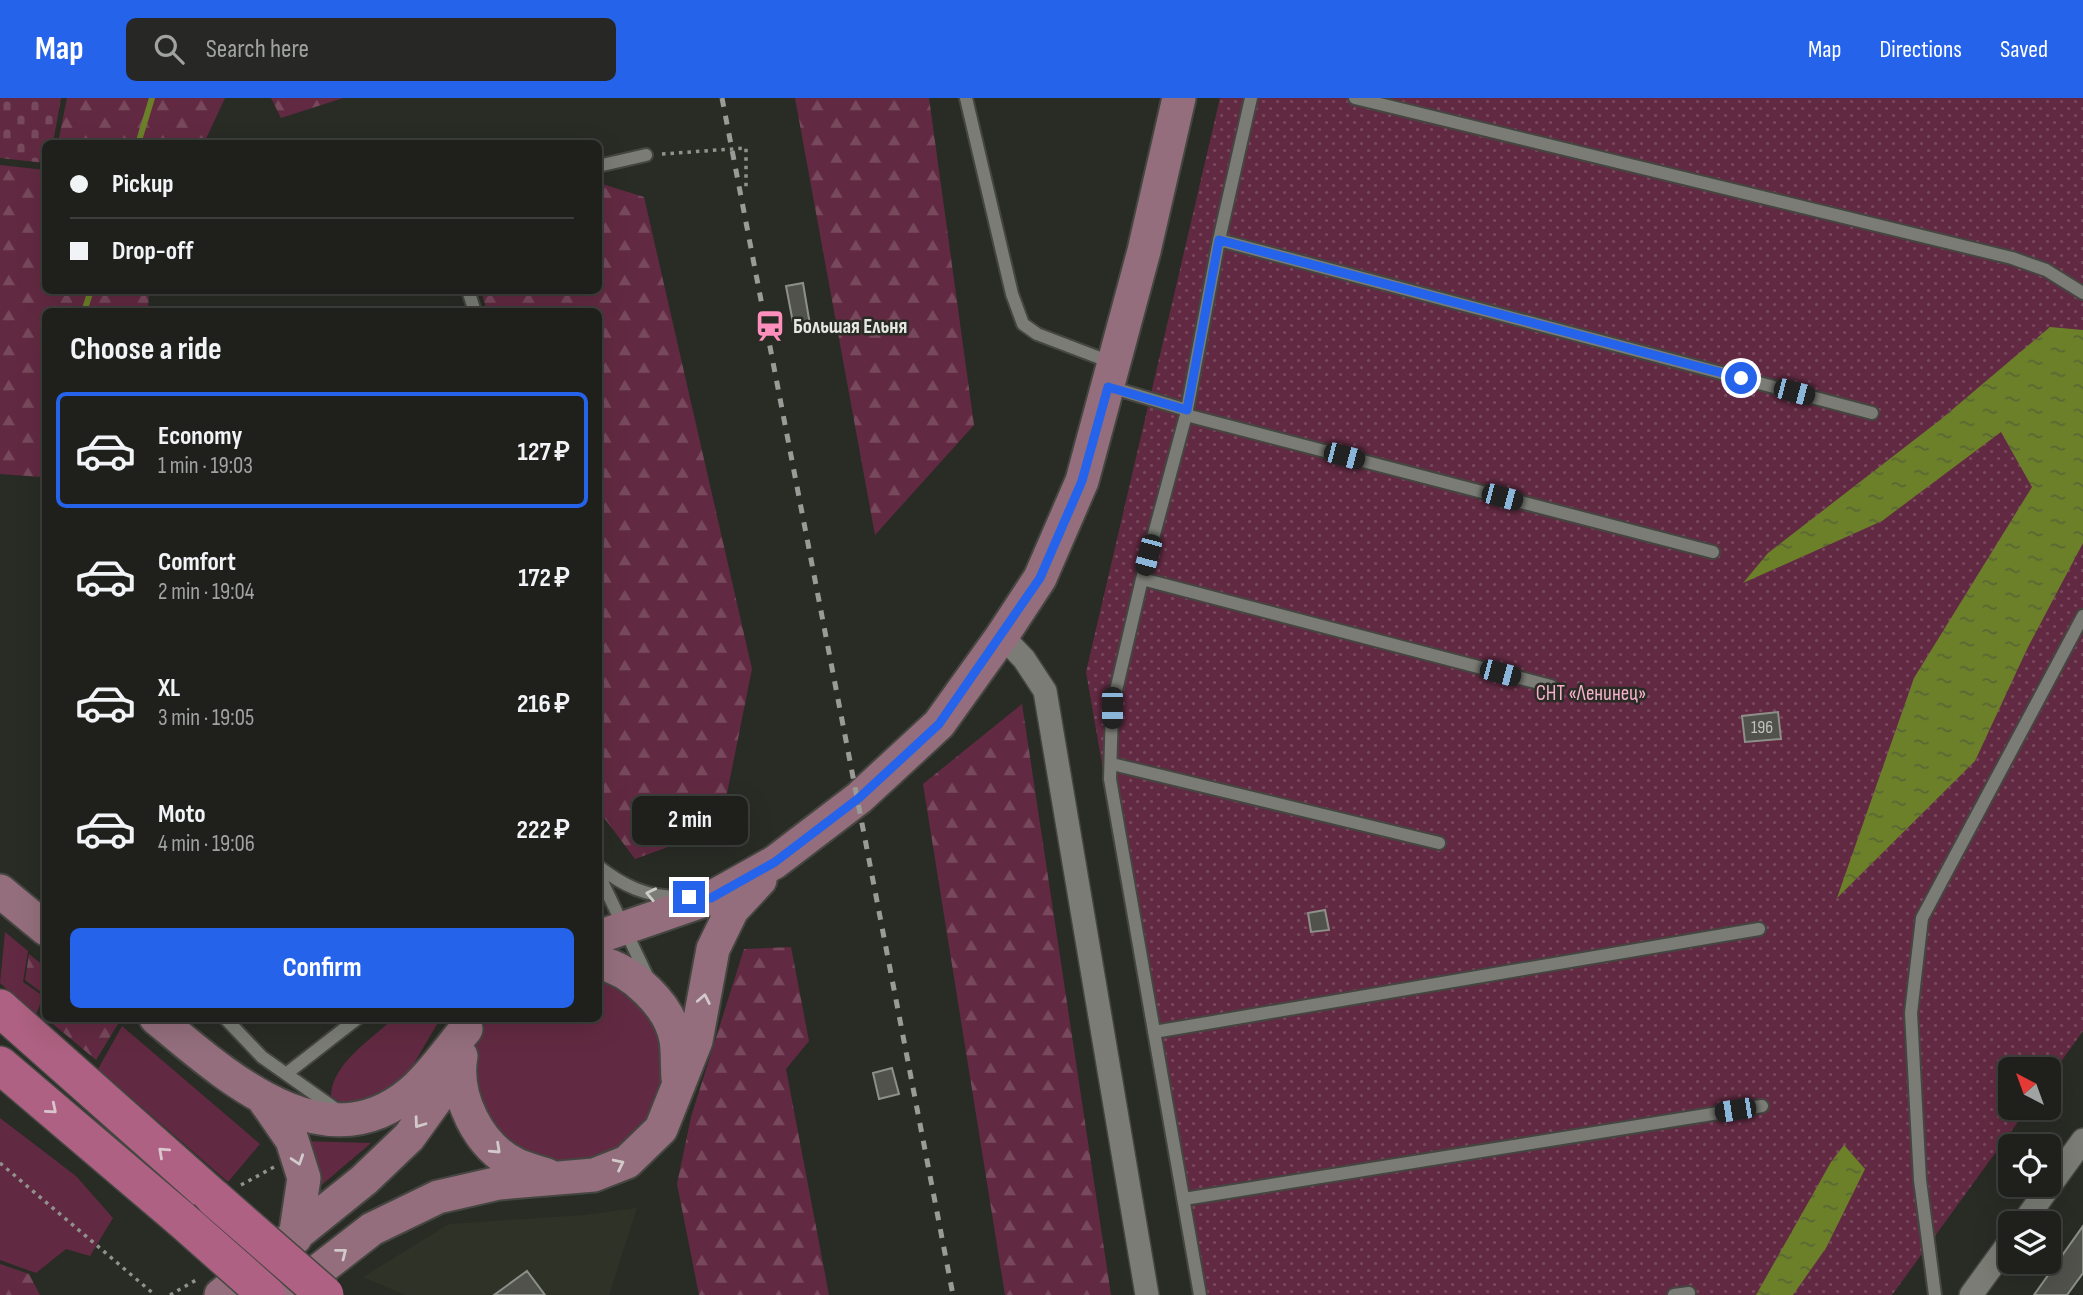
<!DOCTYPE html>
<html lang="en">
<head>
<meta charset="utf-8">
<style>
	:root { --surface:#1f201c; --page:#272825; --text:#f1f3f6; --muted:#a1a3a3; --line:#3c3e3b; --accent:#2563eb }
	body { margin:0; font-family:"Sofia Sans Condensed",sans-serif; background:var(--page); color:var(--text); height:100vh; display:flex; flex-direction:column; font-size:26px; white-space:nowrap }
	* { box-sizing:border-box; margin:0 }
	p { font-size:23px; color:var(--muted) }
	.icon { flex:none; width:38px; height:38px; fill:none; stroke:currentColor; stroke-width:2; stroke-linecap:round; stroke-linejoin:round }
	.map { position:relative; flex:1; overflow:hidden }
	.side { position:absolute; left:42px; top:210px; width:560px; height:714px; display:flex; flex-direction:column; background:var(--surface); border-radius:10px; box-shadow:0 7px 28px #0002,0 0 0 2px var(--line) }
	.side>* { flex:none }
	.top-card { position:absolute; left:42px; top:42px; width:560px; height:154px; border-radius:10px; box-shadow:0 7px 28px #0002,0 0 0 2px var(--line); display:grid; align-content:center; height:154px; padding:0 28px; background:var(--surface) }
	.needle { width:46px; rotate:319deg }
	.fabs { position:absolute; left:1998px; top:959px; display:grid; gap:14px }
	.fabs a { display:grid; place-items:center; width:63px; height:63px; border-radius:10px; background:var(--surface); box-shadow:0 7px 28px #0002,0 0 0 2px var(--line); font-size:35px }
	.end { position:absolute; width:32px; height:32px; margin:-16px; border:9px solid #2563eb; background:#fff; box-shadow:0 0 0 4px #fff }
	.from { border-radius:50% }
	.bubble { position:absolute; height:49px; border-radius:10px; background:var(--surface); box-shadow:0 7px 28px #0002,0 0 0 2px var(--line); font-size:23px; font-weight:700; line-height:49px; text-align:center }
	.car { position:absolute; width:21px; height:42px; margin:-21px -10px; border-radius:9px; box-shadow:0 0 5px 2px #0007; background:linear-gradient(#222 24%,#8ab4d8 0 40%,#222 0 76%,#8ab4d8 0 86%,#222 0) }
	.top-card b { display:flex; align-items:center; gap:24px; height:66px; font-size:26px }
	.top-card b+b { border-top:2px solid var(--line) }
	.top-card i { width:18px; height:18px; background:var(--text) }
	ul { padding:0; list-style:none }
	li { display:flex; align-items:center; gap:21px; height:116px; margin:0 14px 10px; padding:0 14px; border:4px solid transparent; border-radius:10px }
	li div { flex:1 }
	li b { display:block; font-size:26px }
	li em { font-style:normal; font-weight:700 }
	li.selected { border-color:var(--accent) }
	li>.icon { width:63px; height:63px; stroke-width:1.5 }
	h2 { padding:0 28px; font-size:32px; line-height:84px }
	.cta { display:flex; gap:14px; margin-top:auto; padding:14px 28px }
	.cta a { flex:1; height:80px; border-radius:10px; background:var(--accent); color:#fff; font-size:28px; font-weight:700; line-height:80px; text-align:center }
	header { display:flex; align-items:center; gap:42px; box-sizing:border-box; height:98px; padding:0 35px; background:var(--accent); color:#fff }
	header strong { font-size:33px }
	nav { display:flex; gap:38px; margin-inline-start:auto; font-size:24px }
	.search { width:490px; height:63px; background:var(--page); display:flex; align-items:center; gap:18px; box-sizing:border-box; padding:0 24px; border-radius:10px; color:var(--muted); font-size:26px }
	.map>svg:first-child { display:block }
	.built { fill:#2f3327 }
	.grass { fill:#622a42 }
	.forest { fill:url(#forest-firs) }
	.cemetery { fill:url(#cemetery-stones) }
	.garden { fill:url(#garden-dots) }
	.water { fill:url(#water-ripples) }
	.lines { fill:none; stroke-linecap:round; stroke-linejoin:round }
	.stream { stroke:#6b8029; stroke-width:6 }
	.building { fill:#50524b; stroke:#8d9088; stroke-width:2 }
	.lane-casing { stroke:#454641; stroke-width:16 }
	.street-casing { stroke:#454641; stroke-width:26 }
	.secondary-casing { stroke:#454641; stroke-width:37 }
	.primary-casing { stroke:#454641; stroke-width:40 }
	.path { stroke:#91928d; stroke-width:3.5; stroke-dasharray:3.5 5; stroke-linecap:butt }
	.lane { stroke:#7a7c75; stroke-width:12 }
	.street { stroke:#7a7c75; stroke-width:23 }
	.secondary { stroke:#946e7c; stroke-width:33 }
	.primary { stroke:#ae6182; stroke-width:37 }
	.rail { stroke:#9a9b97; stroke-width:5; stroke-dasharray:9 9; stroke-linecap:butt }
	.primary-bridge-casing { stroke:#454641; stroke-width:40; stroke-linecap:butt }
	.primary-bridge { stroke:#ae6182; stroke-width:37 }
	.oneway { stroke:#cccdc8 }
	.oneway2 { stroke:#d2caca }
	.oneway3 { stroke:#d9c6cc }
	.route { stroke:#2563eb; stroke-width:9 }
	.labels { text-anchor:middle; stroke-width:5; stroke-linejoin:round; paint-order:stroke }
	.number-label { font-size:18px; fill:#c1c2be }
	.poi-label { font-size:21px; font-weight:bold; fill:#e7e8e4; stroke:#292b25; text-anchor:start }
	.park-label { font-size:21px; fill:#f6b0cb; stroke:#292b25 }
</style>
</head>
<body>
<header>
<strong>Map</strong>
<div class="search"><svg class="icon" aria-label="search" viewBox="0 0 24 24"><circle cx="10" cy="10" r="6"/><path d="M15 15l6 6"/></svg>Search here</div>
<nav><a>Map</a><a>Directions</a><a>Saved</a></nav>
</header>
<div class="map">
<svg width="2083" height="1197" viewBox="0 0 2083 1197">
	<defs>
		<pattern id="forest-firs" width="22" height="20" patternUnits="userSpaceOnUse" patternTransform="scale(1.75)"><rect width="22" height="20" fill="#622a42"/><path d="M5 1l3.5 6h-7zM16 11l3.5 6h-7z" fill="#78495d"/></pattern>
		<pattern id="cemetery-stones" width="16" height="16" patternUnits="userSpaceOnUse" patternTransform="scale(1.75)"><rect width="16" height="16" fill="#622a42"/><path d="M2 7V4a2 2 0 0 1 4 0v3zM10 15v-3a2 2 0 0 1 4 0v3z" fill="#78495d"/></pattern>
		<pattern id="garden-dots" width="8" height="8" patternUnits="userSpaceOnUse" patternTransform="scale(1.75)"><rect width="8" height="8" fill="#622a42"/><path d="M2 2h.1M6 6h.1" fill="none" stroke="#78495d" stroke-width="1.8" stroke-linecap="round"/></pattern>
		<pattern id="water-ripples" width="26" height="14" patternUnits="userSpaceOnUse" patternTransform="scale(1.75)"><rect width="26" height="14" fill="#6b8029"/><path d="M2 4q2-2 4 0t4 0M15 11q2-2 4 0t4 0" fill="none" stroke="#5a6635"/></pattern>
	</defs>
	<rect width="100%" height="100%" fill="#292b25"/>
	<path class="built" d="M 637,1110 L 609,1197 L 405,1197 L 363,1179 L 449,1126 L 584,1117 Z"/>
	<path class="grass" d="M 5,834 L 28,853 L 23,884 L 43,898 L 36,917 L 0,885 Z
		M 599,877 C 610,883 626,889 636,898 C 734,991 569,1146 485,1012 C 469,985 472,947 487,921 L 598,920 Z
		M 393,921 L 440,921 L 412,969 L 386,996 L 344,1007 L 331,998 C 332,966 370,942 393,921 Z
		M 122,928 L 260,1046 L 228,1084 L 98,971 Z
		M 0,1020 L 76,1078 L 113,1120 L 90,1158 L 66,1151 L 36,1175 L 0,1162 Z
		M 298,1043 L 371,1045 L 311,1096 Z"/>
	<path class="forest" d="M 67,0 L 225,0 L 204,45 L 58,45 Z
		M 271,0 L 343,0 L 281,20 Z
		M 795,0 L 929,0 L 974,327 L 875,437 Z
		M 0,67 L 45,72 L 46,192 L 149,193 L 148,213 L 46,214 L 46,361 L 41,379 L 0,376 Z
		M 599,85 L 644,99 L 752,571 L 720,730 L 635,761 L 599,713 L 598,214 L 487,213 L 481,193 L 598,192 Z
		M 1022,606 L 1111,1197 L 1005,1197 L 923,686 Z
		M 791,849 L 809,943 L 786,971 L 829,1197 L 699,1197 L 677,1086 L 691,1019 L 744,851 Z
		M 29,856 L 45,869 L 45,897 L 25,882 Z
		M 47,921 L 111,921 L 118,926 L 96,962 Z
		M 0,1166 L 29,1176 L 40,1197 L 0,1197 Z"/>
	<path class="cemetery" d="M 0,0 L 61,0 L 53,45 L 46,46 L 45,65 L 0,60 Z"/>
	<path class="garden" d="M 1220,0 L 2083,0 L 2083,933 L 2049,980 L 2049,971 L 2011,971 L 2011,1010 L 2028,1010 L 1892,1197 L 1195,1197 L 1086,574 Z"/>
	<path class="water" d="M 2050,229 L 2083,232 L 2083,445 L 2028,549 L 1975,663 L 1837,800 L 1914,580 L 2032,389 L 2001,334 L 1882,423 L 1743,485 L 1768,455 L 1940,322 Z
		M 1844,1047 L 1865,1071 L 1826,1150 L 1793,1197 L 1756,1197 L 1831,1064 Z"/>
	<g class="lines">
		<path class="stream" d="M 138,46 L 152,0
			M 84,214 L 91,192"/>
	</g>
	<path class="building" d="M 803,185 L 810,227 L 794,230 L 786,188 Z
		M 1778,614 L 1781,641 L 1745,644 L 1742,618 Z
		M 1325,812 L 1329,832 L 1311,834 L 1308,815 Z
		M 892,970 L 899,996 L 879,1001 L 873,975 Z
		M 2083,1128 L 2083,1175 L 2067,1197 L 2034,1197 Z
		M 527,1173 L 545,1197 L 494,1197 Z"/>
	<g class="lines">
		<defs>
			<path id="lane" d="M 966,0 L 1012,196 L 1023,226 L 1037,236 L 1113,265
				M 1355,0 L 2012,160 L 2046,172 L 2083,195
				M 598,68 L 646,57
				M 1219,142 L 1872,315
				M 468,192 L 475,214
				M 1110,289 L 1187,312
				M 1186,317 L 1713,454
				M 1142,481 L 1551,588
				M 1112,666 L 1439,745
				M 598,768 C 623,788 647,799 679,799
				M 598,775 L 649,882
				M 225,920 L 262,959 L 337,1012
				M 1154,934 L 1759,831
				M 286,976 L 358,920
				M 1184,1101 L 1762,1008
				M 1200,1197 L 1110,681 L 1112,610 L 1142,481 L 1186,317 L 1219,142 L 1251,0
				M 1674,1197 L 1689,1195
				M 1935,1197 L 1920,1082 L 1911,915 L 1922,820 L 2083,518"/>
			<path id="street" d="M 1002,538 L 1024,561 L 1045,593 L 1147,1197
				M 2023,1125 L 2083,1042
				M 1971,1197 L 2011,1142"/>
			<path id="secondary" d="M 0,793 L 46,831
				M 598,839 L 711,800 L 775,764 L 859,700 L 939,626 L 1002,538 L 1040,480 L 1082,383 L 1144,153 L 1179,0
				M 598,864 C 632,872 670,907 676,942 C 678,954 677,968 678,980
				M 156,920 C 226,978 328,1072 417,989 C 435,972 450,950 466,931
				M 461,958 C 454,998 478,1049 517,1067 C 526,1071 537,1074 547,1077
				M 265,1003 L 292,1042 L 304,1080 L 295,1140
				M 221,1197 L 364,1082 L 409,1039 L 458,971
				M 287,1197 L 372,1131 L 438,1099 L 499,1085 L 594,1077 L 627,1064 L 661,1031 L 696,943 L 713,851 L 732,812 L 760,782"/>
			<path id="primary" d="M 0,910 L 214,1100
				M 0,967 L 181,1121"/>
		</defs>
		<use href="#lane" class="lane-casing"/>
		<use href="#street" class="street-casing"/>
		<use href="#secondary" class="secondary-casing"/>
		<use href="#primary" class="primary-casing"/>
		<path class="path" d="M 662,56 L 746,50 L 746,92
			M 0,1065 L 155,1197
			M 241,1087 L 274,1069
			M 170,1197 L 198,1181"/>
		<use href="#lane" class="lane"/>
		<use href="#street" class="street"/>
		<use href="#secondary" class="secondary"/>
		<use href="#primary" class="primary"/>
		<path class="rail" d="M 722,0 L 953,1197"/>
		<defs>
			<path id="primary-bridge" d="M 214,1100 L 325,1197
				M 181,1121 L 267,1197"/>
		</defs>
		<use href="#primary-bridge" class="primary-bridge-casing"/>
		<use href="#primary-bridge" class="primary-bridge"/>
	</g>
	<defs><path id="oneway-chevron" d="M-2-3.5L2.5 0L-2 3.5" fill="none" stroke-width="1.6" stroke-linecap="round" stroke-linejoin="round" transform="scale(1.75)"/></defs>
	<use class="oneway" href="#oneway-chevron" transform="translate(651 796) rotate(-168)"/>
	<g class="oneway2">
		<use href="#oneway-chevron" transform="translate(704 901) rotate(-79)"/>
		<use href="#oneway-chevron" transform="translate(419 1025) rotate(126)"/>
		<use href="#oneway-chevron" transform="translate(496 1051) rotate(43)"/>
		<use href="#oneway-chevron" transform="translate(298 1062) rotate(72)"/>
		<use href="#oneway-chevron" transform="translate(619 1066) rotate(-26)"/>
		<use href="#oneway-chevron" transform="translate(342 1155) rotate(-38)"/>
	</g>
	<g class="oneway3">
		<use href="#oneway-chevron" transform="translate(52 1011) rotate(40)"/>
		<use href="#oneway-chevron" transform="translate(163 1054) rotate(-138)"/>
	</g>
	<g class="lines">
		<path class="route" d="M 689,799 L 711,800 L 775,764 L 859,700 L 939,626 L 1040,480 L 1082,383 L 1108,289 L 1187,312 L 1219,142 L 1741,280"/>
	</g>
	<defs>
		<symbol id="station-bare" viewBox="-9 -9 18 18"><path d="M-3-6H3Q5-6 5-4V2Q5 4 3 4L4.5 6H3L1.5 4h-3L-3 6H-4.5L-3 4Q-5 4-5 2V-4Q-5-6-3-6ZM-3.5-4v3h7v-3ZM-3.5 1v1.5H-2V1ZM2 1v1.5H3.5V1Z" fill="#fe8ebc" stroke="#292b25" stroke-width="2.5" paint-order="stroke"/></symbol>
	</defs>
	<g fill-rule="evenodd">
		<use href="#station-bare" x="748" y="206" width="44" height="44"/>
	</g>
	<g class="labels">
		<g class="number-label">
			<text x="1762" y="635">196</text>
		</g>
		<g class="poi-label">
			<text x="793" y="235">Большая Ельня</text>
		</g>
		<g class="park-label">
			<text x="1591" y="602">СНТ «Ленинец»</text>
		</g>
	</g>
</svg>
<div class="fabs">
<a><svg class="needle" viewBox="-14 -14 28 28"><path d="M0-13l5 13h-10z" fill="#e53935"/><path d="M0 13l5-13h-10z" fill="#a1a3a3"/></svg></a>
<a><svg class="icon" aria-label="locate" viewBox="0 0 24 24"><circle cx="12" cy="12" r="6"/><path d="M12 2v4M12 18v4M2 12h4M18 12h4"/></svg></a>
<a><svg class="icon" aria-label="layers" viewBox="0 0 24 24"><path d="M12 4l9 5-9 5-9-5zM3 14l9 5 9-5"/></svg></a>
</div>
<i class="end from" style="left:1741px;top:280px"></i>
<i class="end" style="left:689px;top:799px"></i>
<div class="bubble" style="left:632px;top:698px;width:116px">2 min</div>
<i class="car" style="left:1794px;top:294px;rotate:105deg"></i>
<i class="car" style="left:1344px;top:358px;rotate:105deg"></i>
<i class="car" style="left:1502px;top:399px;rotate:105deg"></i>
<i class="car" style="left:1148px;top:457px;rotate:195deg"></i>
<i class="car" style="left:1500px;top:575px;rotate:105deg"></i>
<i class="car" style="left:1112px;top:610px;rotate:180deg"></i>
<i class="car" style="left:1735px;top:1012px;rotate:261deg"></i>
<div class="top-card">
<b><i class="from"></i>Pickup</b>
<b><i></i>Drop-off</b>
</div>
<section class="side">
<h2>Choose a ride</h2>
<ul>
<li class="selected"><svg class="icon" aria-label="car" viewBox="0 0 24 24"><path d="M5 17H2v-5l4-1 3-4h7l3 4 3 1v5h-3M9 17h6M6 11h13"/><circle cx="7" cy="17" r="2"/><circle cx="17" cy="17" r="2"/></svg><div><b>Economy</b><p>1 min · 19:03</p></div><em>127 ₽</em></li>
<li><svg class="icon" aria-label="car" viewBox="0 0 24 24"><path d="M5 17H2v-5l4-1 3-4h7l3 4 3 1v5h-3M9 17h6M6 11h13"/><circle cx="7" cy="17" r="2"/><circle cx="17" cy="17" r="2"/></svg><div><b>Comfort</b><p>2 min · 19:04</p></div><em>172 ₽</em></li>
<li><svg class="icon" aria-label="car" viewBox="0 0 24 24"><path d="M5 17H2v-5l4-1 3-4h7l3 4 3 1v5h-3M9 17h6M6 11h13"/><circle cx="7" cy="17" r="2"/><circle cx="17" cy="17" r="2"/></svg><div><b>XL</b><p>3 min · 19:05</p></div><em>216 ₽</em></li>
<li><svg class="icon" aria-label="car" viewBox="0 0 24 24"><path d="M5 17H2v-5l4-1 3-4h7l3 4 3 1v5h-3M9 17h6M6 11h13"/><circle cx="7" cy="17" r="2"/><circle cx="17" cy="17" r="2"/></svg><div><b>Moto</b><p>4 min · 19:06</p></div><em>222 ₽</em></li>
</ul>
<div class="cta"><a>Confirm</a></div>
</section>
</div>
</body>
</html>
